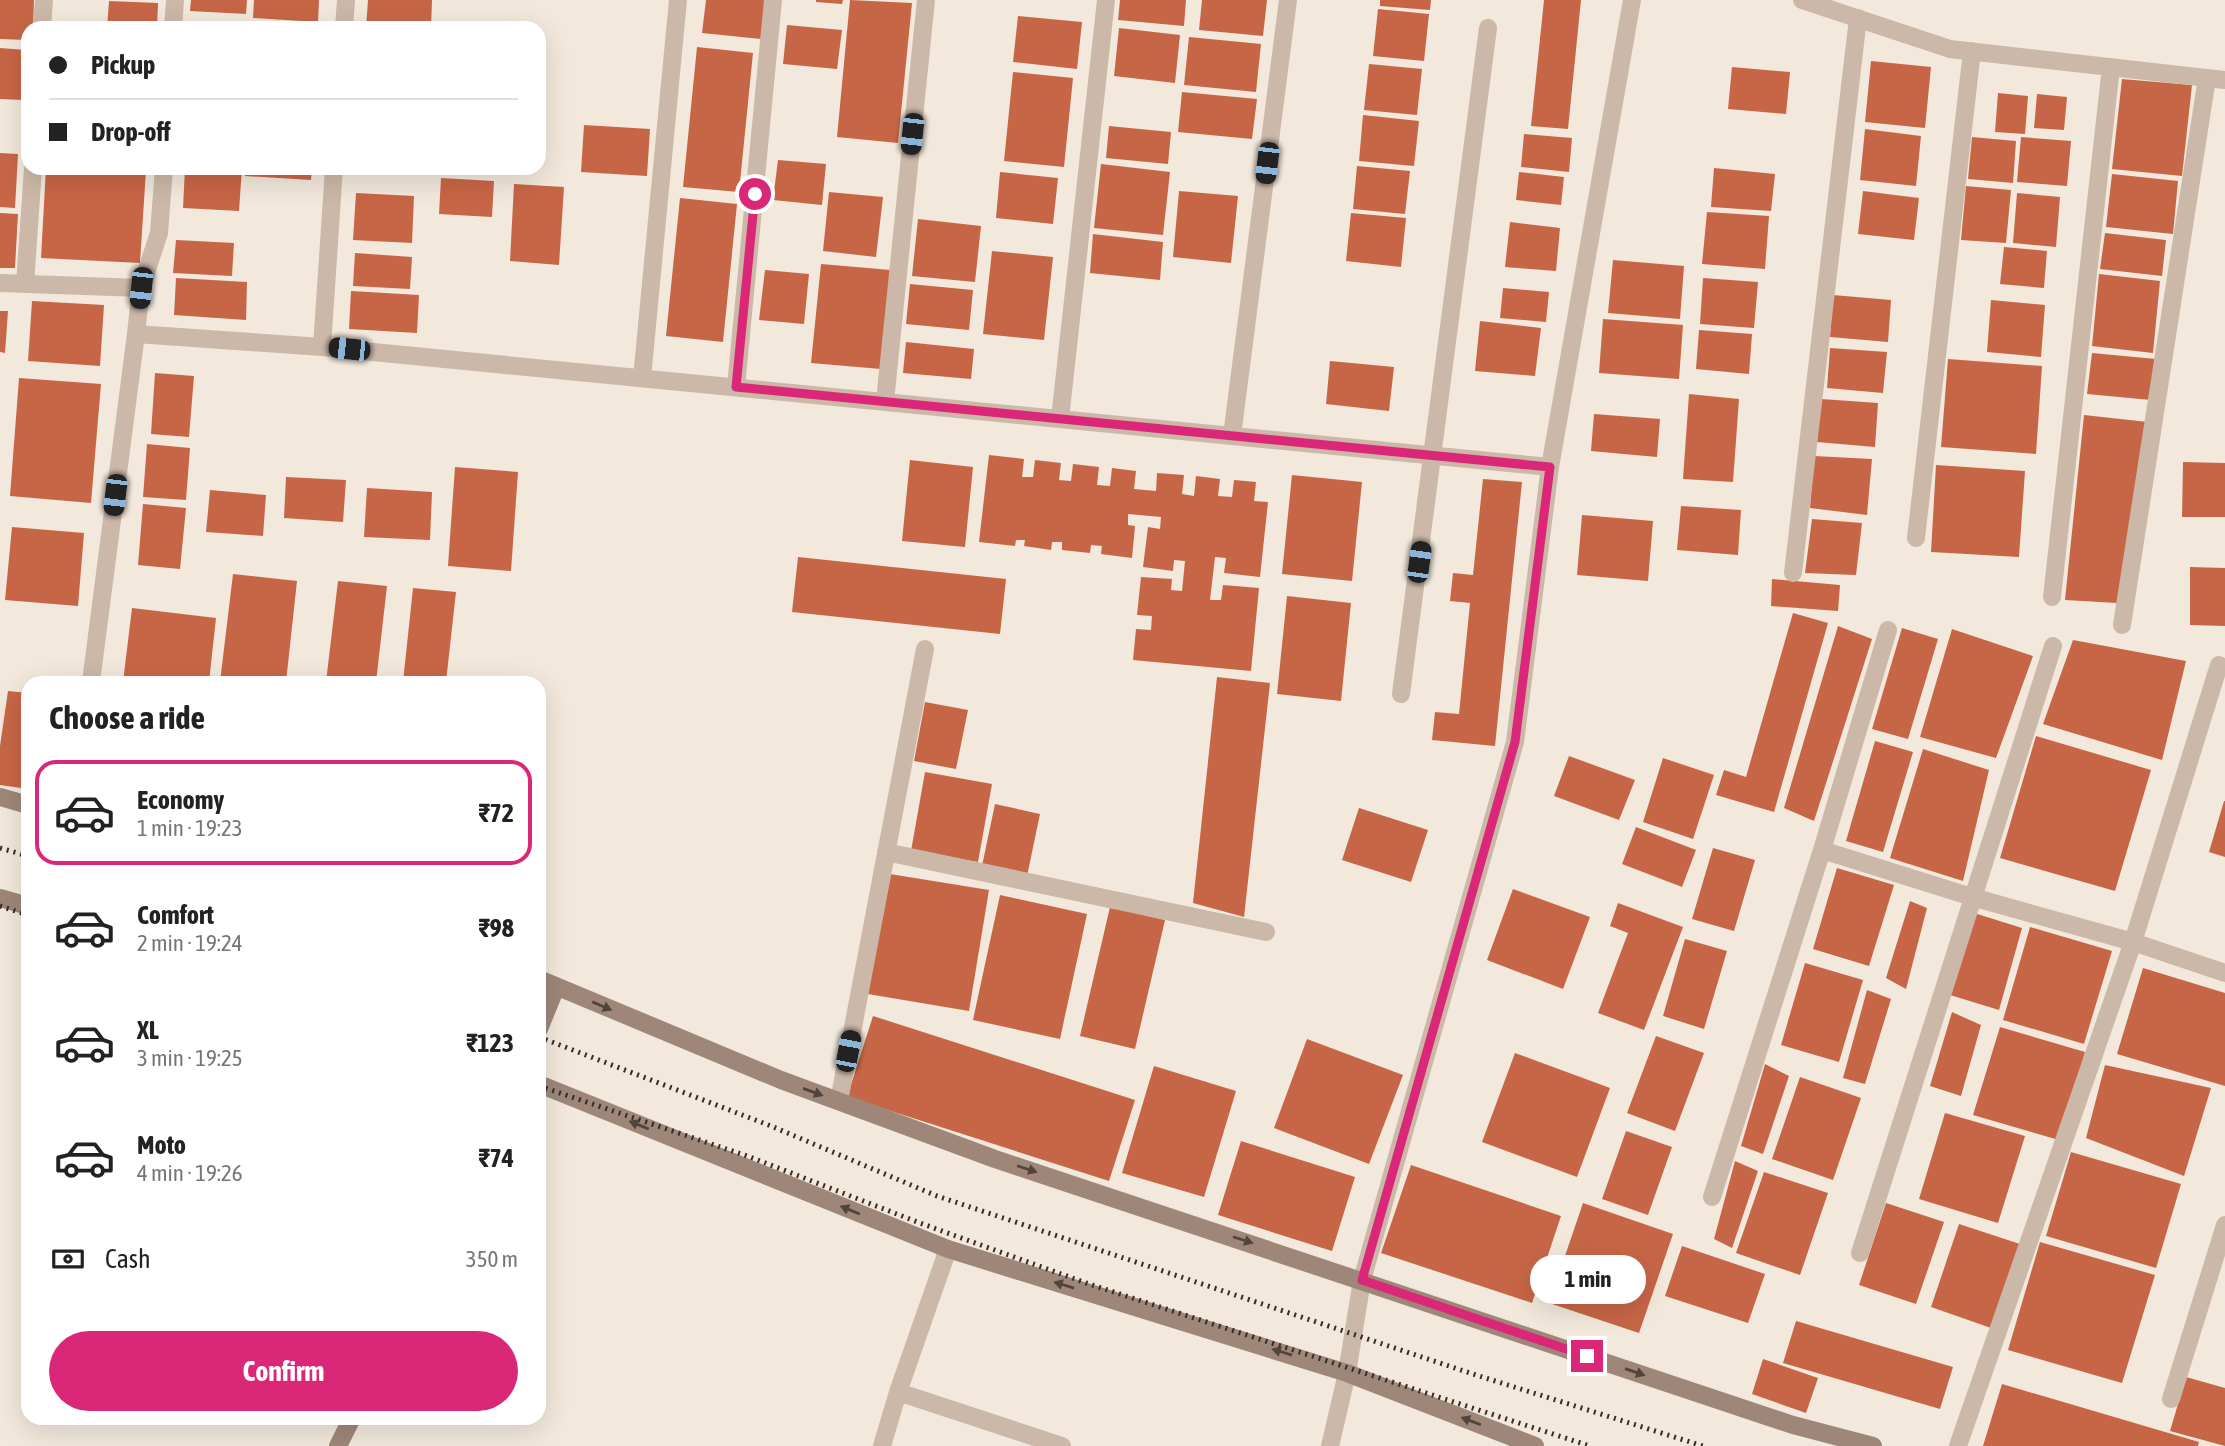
<!DOCTYPE html>
<html lang="en">
<head>
<meta charset="utf-8">
<style>
	:root { --surface:#fff; --page:#f2f2f2; --text:#222; --muted:#767676; --line:#e0e0e0; --accent:#db2777 }
	body { margin:0; font-family:"Asap Condensed",sans-serif; background:var(--page); color:var(--text); height:100vh; display:flex; flex-direction:column; font-size:26px; white-space:nowrap }
	* { box-sizing:border-box; margin:0 }
	p { font-size:23px; color:var(--muted) }
	.icon { flex:none; width:38px; height:38px; fill:none; stroke:currentColor; stroke-width:2; stroke-linecap:round; stroke-linejoin:round }
	.map { position:relative; flex:1; overflow:hidden }
	.side { position:absolute; left:21px; top:676px; width:525px; height:749px; display:flex; flex-direction:column; background:var(--surface); border-radius:21px; box-shadow:0 7px 28px #0002 }
	.side>* { flex:none }
	.guide { position:absolute; left:21px; top:21px; width:525px; height:154px; border-radius:21px; box-shadow:0 7px 28px #0002; display:grid; align-content:center; height:154px; padding:0 28px; background:var(--surface) }
	.end { position:absolute; width:32px; height:32px; margin:-16px; border:9px solid #db2777; background:#fff; box-shadow:0 0 0 4px #fff }
	.from { border-radius:50% }
	.bubble { position:absolute; height:49px; border-radius:24px; background:var(--surface); box-shadow:0 7px 28px #0002; font-size:23px; font-weight:700; line-height:49px; text-align:center }
	.car { position:absolute; width:21px; height:42px; margin:-21px -10px; border-radius:9px; box-shadow:0 0 5px 2px #0007; background:linear-gradient(#222 24%,#8ab4d8 0 40%,#222 0 76%,#8ab4d8 0 86%,#222 0) }
	.guide b { display:flex; align-items:center; gap:24px; height:66px; font-size:26px }
	.guide b+b { border-top:2px solid var(--line) }
	.guide i { width:18px; height:18px; background:var(--text) }
	ul { padding:0; list-style:none }
	li { display:flex; align-items:center; gap:21px; height:105px; margin:0 14px 10px; padding:0 14px; border:4px solid transparent; border-radius:21px }
	li div { flex:1 }
	li b { display:block; font-size:26px }
	li em { font-style:normal; font-weight:700 }
	li.active { border-color:var(--accent) }
	li>.icon { width:63px; height:63px; stroke-width:1.5 }
	h2 { padding:0 28px; font-size:32px; line-height:84px }
	.pay { display:flex; align-items:center; gap:18px; height:77px; padding:0 28px; font-size:26px }
	.pay p { margin-inline-start:auto }
	.button { display:flex; gap:14px; margin-top:auto; padding:14px 28px }
	.button a { flex:1; height:80px; border-radius:42px; background:var(--accent); color:#fff; font-size:28px; font-weight:700; line-height:80px; text-align:center }
	.map>svg:first-child { display:block }
	.building { fill:#c76646 }
	.lines { fill:none; stroke-linecap:round; stroke-linejoin:round }
	.street { stroke:#cbb8a8; stroke-width:18 }
	.secondary { stroke:#9e8779; stroke-width:18 }
	.rail { stroke:#372d28; stroke-width:5; stroke-dasharray:2 5; stroke-linecap:butt }
	.oneway { fill:#51443c }
	.route { stroke:#db2777; stroke-width:9 }
</style>
</head>
<body>
<div class="map">
<svg width="2225" height="1446" viewBox="0 0 2225 1446">
	<rect width="100%" height="100%" fill="#f2e8dc"/>
	<path class="building" d="M 0,0 L 34,0 L 33,28 L 28,28 L 28,40 L 0,39 Z
		M 191,0 L 247,0 L 246,14 L 190,11 Z
		M 254,0 L 319,0 L 318,22 L 253,18 Z
		M 368,0 L 432,0 L 431,28 L 366,28 Z
		M 706,0 L 765,0 L 761,39 L 702,33 Z
		M 816,0 L 843,0 L 842,4 L 816,2 Z
		M 850,0 L 912,3 L 898,143 L 837,137 Z
		M 1120,0 L 1186,0 L 1184,26 L 1118,20 Z
		M 1202,0 L 1267,0 L 1263,36 L 1199,30 Z
		M 1380,0 L 1431,0 L 1430,10 L 1380,6 Z
		M 1544,0 L 1581,0 L 1568,129 L 1531,126 Z
		M 109,1 L 158,3 L 157,28 L 107,28 Z
		M 1378,9 L 1429,14 L 1424,61 L 1373,56 Z
		M 1018,16 L 1082,22 L 1077,69 L 1013,62 Z
		M 787,25 L 842,30 L 837,69 L 783,64 Z
		M 1119,28 L 1180,35 L 1175,83 L 1114,76 Z
		M 1189,37 L 1261,44 L 1256,92 L 1184,85 Z
		M 697,47 L 753,53 L 739,192 L 683,187 Z
		M 0,48 L 26,50 L 23,100 L 0,99 Z
		M 1871,61 L 1931,67 L 1925,128 L 1865,122 Z
		M 1369,64 L 1422,69 L 1417,115 L 1364,110 Z
		M 1732,67 L 1790,72 L 1786,114 L 1728,109 Z
		M 1013,72 L 1073,78 L 1064,167 L 1004,161 Z
		M 2122,79 L 2192,85 L 2182,176 L 2112,169 Z
		M 1182,92 L 1257,99 L 1252,139 L 1178,132 Z
		M 1998,93 L 2028,96 L 2025,134 L 1995,132 Z
		M 2037,94 L 2067,97 L 2064,130 L 2034,128 Z
		M 1363,115 L 1419,121 L 1414,166 L 1359,161 Z
		M 584,125 L 650,129 L 647,176 L 581,172 Z
		M 1109,126 L 1171,132 L 1168,164 L 1106,158 Z
		M 1865,129 L 1921,136 L 1916,186 L 1860,180 Z
		M 1524,134 L 1572,138 L 1569,172 L 1521,167 Z
		M 1972,137 L 2016,141 L 2013,183 L 1968,179 Z
		M 2021,137 L 2071,141 L 2067,186 L 2017,182 Z
		M 0,153 L 18,154 L 15,208 L 0,207 Z
		M 778,160 L 826,164 L 822,205 L 773,200 Z
		M 1101,164 L 1170,172 L 1163,235 L 1094,228 Z
		M 1357,166 L 1410,171 L 1405,214 L 1353,209 Z
		M 46,168 L 146,170 L 140,263 L 41,258 Z
		M 185,168 L 242,168 L 239,211 L 183,208 Z
		M 245,168 L 312,168 L 311,180 L 245,176 Z
		M 1714,168 L 1775,174 L 1771,211 L 1711,207 Z
		M 1000,172 L 1058,178 L 1053,224 L 996,218 Z
		M 1519,172 L 1564,177 L 1561,205 L 1516,200 Z
		M 2112,174 L 2178,181 L 2173,234 L 2106,227 Z
		M 441,178 L 494,181 L 492,217 L 439,214 Z
		M 514,184 L 564,187 L 559,265 L 510,261 Z
		M 1966,186 L 2011,190 L 2006,243 L 1961,240 Z
		M 1179,191 L 1238,196 L 1231,263 L 1173,257 Z
		M 1863,191 L 1919,198 L 1914,240 L 1858,234 Z
		M 829,192 L 883,197 L 876,257 L 823,251 Z
		M 356,193 L 414,196 L 412,243 L 353,240 Z
		M 2017,193 L 2060,197 L 2056,247 L 2013,243 Z
		M 680,198 L 737,204 L 723,342 L 666,336 Z
		M 1707,212 L 1769,216 L 1765,269 L 1702,264 Z
		M 0,213 L 18,214 L 15,268 L 0,268 Z
		M 1351,213 L 1406,218 L 1401,267 L 1346,261 Z
		M 918,219 L 981,226 L 975,282 L 912,276 Z
		M 1510,222 L 1560,228 L 1556,271 L 1505,267 Z
		M 2105,233 L 2166,240 L 2162,276 L 2100,269 Z
		M 1093,234 L 1163,242 L 1160,280 L 1090,273 Z
		M 176,240 L 234,243 L 232,276 L 173,273 Z
		M 2004,247 L 2047,251 L 2044,288 L 2000,284 Z
		M 992,251 L 1053,257 L 1044,340 L 983,334 Z
		M 355,253 L 412,257 L 410,289 L 353,286 Z
		M 1613,260 L 1684,266 L 1680,319 L 1608,313 Z
		M 821,264 L 891,270 L 881,369 L 811,363 Z
		M 765,270 L 809,274 L 804,324 L 759,320 Z
		M 2099,274 L 2160,281 L 2153,353 L 2092,346 Z
		M 176,278 L 247,282 L 246,320 L 174,315 Z
		M 1703,278 L 1758,282 L 1754,328 L 1700,324 Z
		M 910,284 L 973,290 L 969,330 L 906,324 Z
		M 1503,288 L 1549,292 L 1546,322 L 1500,318 Z
		M 351,291 L 419,295 L 417,333 L 349,329 Z
		M 1833,295 L 1891,300 L 1888,342 L 1830,337 Z
		M 1991,300 L 2045,305 L 2041,357 L 1987,352 Z
		M 32,301 L 104,305 L 100,366 L 28,361 Z
		M 0,311 L 8,311 L 5,353 L 0,352 Z
		M 1603,319 L 1683,325 L 1679,379 L 1599,373 Z
		M 1480,321 L 1541,328 L 1535,376 L 1475,371 Z
		M 1699,330 L 1752,334 L 1749,374 L 1696,369 Z
		M 906,342 L 974,349 L 971,379 L 903,373 Z
		M 1830,348 L 1887,352 L 1883,393 L 1827,388 Z
		M 2092,353 L 2156,359 L 2151,400 L 2087,394 Z
		M 1948,359 L 2042,366 L 2036,454 L 1941,447 Z
		M 1330,361 L 1394,367 L 1389,411 L 1326,404 Z
		M 155,373 L 194,376 L 189,437 L 151,434 Z
		M 19,378 L 101,384 L 91,503 L 10,496 Z
		M 1689,394 L 1739,399 L 1733,482 L 1683,479 Z
		M 1821,399 L 1878,403 L 1875,447 L 1817,442 Z
		M 1594,414 L 1660,419 L 1657,457 L 1591,451 Z
		M 2084,415 L 2148,422 L 2117,603 L 2065,600 Z
		M 147,444 L 190,448 L 186,500 L 143,497 Z
		M 989,455 L 1024,459 L 1022,477 L 1033,477 L 1035,460 L 1061,463 L 1059,480 L 1071,481 L 1073,464 L 1099,467 L 1097,485 L 1110,486 L 1112,468 L 1136,471 L 1134,489 L 1156,491 L 1157,473 L 1184,475 L 1182,494 L 1194,496 L 1196,476 L 1220,479 L 1218,496 L 1232,497 L 1234,480 L 1256,482 L 1254,501 L 1268,502 L 1260,577 L 1224,573 L 1226,558 L 1215,557 L 1210,600 L 1221,600 L 1223,585 L 1259,588 L 1251,671 L 1133,660 L 1136,629 L 1151,630 L 1152,616 L 1137,615 L 1141,577 L 1172,579 L 1171,590 L 1182,591 L 1185,561 L 1174,560 L 1173,571 L 1143,567 L 1148,527 L 1160,529 L 1161,517 L 1128,514 L 1128,525 L 1135,526 L 1132,558 L 1101,554 L 1102,546 L 1091,545 L 1090,553 L 1062,550 L 1062,542 L 1052,542 L 1051,550 L 1024,546 L 1025,540 L 1016,540 L 1015,546 L 979,542 Z
		M 1814,456 L 1872,459 L 1867,515 L 1810,508 Z
		M 910,460 L 973,467 L 965,547 L 902,541 Z
		M 2183,462 L 2225,463 L 2225,517 L 2182,517 Z
		M 1936,465 L 2025,471 L 2019,557 L 1931,552 Z
		M 455,467 L 518,472 L 511,571 L 448,566 Z
		M 1292,475 L 1362,482 L 1352,581 L 1282,574 Z
		M 286,477 L 346,480 L 343,522 L 284,518 Z
		M 1483,479 L 1522,482 L 1495,746 L 1432,740 L 1435,712 L 1459,714 L 1470,603 L 1450,601 L 1453,573 L 1473,575 Z
		M 367,488 L 432,492 L 430,540 L 364,537 Z
		M 210,490 L 266,495 L 263,536 L 206,532 Z
		M 143,504 L 186,508 L 180,569 L 138,565 Z
		M 1681,506 L 1741,510 L 1738,555 L 1677,550 Z
		M 1582,515 L 1653,521 L 1648,581 L 1577,575 Z
		M 1812,519 L 1862,523 L 1856,575 L 1805,573 Z
		M 12,527 L 84,533 L 78,606 L 5,600 Z
		M 798,557 L 1006,579 L 1000,634 L 792,612 Z
		M 2190,567 L 2225,568 L 2225,626 L 2190,625 Z
		M 233,574 L 297,581 L 286,682 L 220,682 Z
		M 1772,579 L 1840,585 L 1838,611 L 1771,606 Z
		M 338,581 L 387,586 L 376,682 L 326,682 Z
		M 413,588 L 456,592 L 446,682 L 403,682 Z
		M 1287,596 L 1351,603 L 1341,701 L 1277,694 Z
		M 132,608 L 216,618 L 209,682 L 123,682 Z
		M 1793,613 L 1828,623 L 1774,812 L 1716,795 L 1724,770 L 1746,777 Z
		M 1838,626 L 1872,639 L 1814,821 L 1784,808 Z
		M 1902,628 L 1938,639 L 1908,739 L 1872,729 Z
		M 1952,629 L 2033,656 L 1996,758 L 1920,737 Z
		M 2073,640 L 2186,661 L 2162,760 L 2043,724 Z
		M 1217,677 L 1270,683 L 1244,917 L 1193,903 Z
		M 8,691 L 28,693 L 28,789 L 0,785 L 0,746 Z
		M 925,702 L 968,710 L 956,769 L 914,761 Z
		M 2036,736 L 2151,770 L 2115,891 L 2000,858 Z
		M 1875,741 L 1913,752 L 1883,852 L 1846,841 Z
		M 1923,749 L 1989,770 L 1963,881 L 1890,858 Z
		M 1569,756 L 1635,780 L 1619,820 L 1554,796 Z
		M 1663,758 L 1714,775 L 1693,839 L 1643,822 Z
		M 925,772 L 992,784 L 978,862 L 911,851 Z
		M 2224,801 L 2225,801 L 2225,857 L 2209,852 Z
		M 995,804 L 1040,814 L 1027,876 L 982,866 Z
		M 1359,808 L 1428,830 L 1411,882 L 1342,860 Z
		M 1636,827 L 1696,850 L 1682,887 L 1622,864 Z
		M 1713,848 L 1755,860 L 1734,931 L 1692,919 Z
		M 1837,868 L 1894,885 L 1869,966 L 1813,949 Z
		M 890,874 L 989,890 L 969,1011 L 868,994 Z
		M 1513,889 L 1590,917 L 1563,989 L 1487,960 Z
		M 1000,895 L 1087,914 L 1060,1039 L 973,1020 Z
		M 1910,901 L 1927,908 L 1906,989 L 1886,978 Z
		M 1618,903 L 1683,927 L 1644,1030 L 1598,1013 L 1628,933 L 1610,926 Z
		M 1110,907 L 1165,920 L 1135,1049 L 1080,1036 Z
		M 1974,913 L 2022,928 L 1999,1010 L 1950,995 Z
		M 2030,927 L 2112,951 L 2084,1044 L 2003,1020 Z
		M 1685,939 L 1727,951 L 1704,1029 L 1663,1016 Z
		M 1805,963 L 1863,980 L 1839,1062 L 1781,1045 Z
		M 2143,968 L 2225,993 L 2225,1086 L 2117,1054 Z
		M 1867,990 L 1891,999 L 1865,1084 L 1843,1078 Z
		M 1952,1012 L 1981,1025 L 1961,1096 L 1930,1086 Z
		M 873,1016 L 1135,1100 L 1109,1181 L 847,1097 Z
		M 2000,1027 L 2085,1052 L 2059,1140 L 1973,1115 Z
		M 1656,1036 L 1704,1053 L 1675,1131 L 1627,1113 Z
		M 1307,1039 L 1403,1075 L 1369,1164 L 1274,1128 Z
		M 1515,1053 L 1610,1088 L 1577,1177 L 1482,1142 Z
		M 1765,1064 L 1789,1076 L 1763,1154 L 1741,1146 Z
		M 2105,1065 L 2211,1088 L 2184,1176 L 2086,1138 Z
		M 1154,1066 L 1236,1091 L 1204,1197 L 1122,1173 Z
		M 1800,1077 L 1861,1098 L 1833,1180 L 1772,1159 Z
		M 1945,1113 L 2025,1136 L 1998,1223 L 1919,1199 Z
		M 1626,1131 L 1672,1147 L 1648,1215 L 1602,1199 Z
		M 1241,1141 L 1355,1177 L 1332,1251 L 1218,1215 Z
		M 2071,1152 L 2181,1184 L 2156,1268 L 2046,1236 Z
		M 1735,1161 L 1758,1171 L 1732,1248 L 1714,1239 Z
		M 1411,1165 L 1561,1216 L 1532,1303 L 1381,1253 Z
		M 1764,1172 L 1828,1193 L 1800,1275 L 1736,1253 Z
		M 1583,1203 L 1673,1234 L 1639,1333 L 1549,1303 Z
		M 1886,1203 L 1944,1222 L 1916,1304 L 1859,1285 Z
		M 1959,1224 L 2020,1244 L 1991,1328 L 1931,1307 Z
		M 2040,1242 L 2155,1275 L 2122,1383 L 2008,1350 Z
		M 1682,1246 L 1765,1274 L 1748,1323 L 1665,1296 Z
		M 1796,1321 L 1953,1367 L 1940,1409 L 1783,1363 Z
		M 1763,1359 L 1818,1378 L 1806,1413 L 1752,1394 Z
		M 2186,1377 L 2225,1388 L 2225,1446 L 2170,1431 Z
		M 2002,1384 L 2199,1442 L 2198,1446 L 1983,1446 Z"/>
	<g class="lines">
		<path class="street" d="M 1802,0 L 1950,49 L 2225,80
			M 42,28 L 44,0
			M 173,28 L 175,0
			M 344,28 L 346,0
			M 0,283 L 141,288 L 136,334
			M 25,284 L 33,168
			M 141,288 L 159,233 L 164,168
			M 322,347 L 1550,467
			M 642,378 L 678,0
			M 736,387 L 773,0
			M 885,401 L 926,0
			M 1060,419 L 1106,0
			M 1232,436 L 1288,0
			M 1916,538 L 1972,51
			M 1793,573 L 1858,18
			M 2052,597 L 2111,67
			M 2122,625 L 2207,78
			M 91,682 L 136,334 L 322,347 L 334,168
			M 1401,694 L 1488,28
			M 1822,850 L 1972,897 L 2133,942 L 2225,973
			M 886,852 L 1266,932
			M 839,1101 L 925,649
			M 1712,1197 L 1822,850 L 1888,630
			M 1860,1253 L 2053,646
			M 898,1392 L 1062,1446
			M 2171,1399 L 2225,1225
			M 882,1446 L 898,1392 L 948,1249
			M 1330,1446 L 1347,1373 L 1362,1280 L 1515,742 L 1550,467 L 1632,0
			M 1958,1446 L 2133,942 L 2219,665"/>
		<path class="secondary" d="M 0,797 L 28,805
			M 0,898 L 28,906
			M 539,979 L 781,1080 L 995,1159 L 1793,1425 L 1873,1446
			M 539,1029 L 556,987
			M 539,1084 L 948,1249 L 1347,1373 L 1535,1446
			M 338,1446 L 352,1418"/>
		<path class="rail" d="M 0,848 L 28,856
			M 0,906 L 28,915
			M 539,1037 L 771,1126 L 937,1196 L 1476,1375 L 1703,1446
			M 539,1086 L 750,1157 L 920,1223 L 1086,1283 L 1590,1446"/>
	</g>
	<defs><path id="oneway-solid" d="M-6-.8H1V-3.2L6.5 0L1 3.2V.8H-6Z" transform="scale(1.75)"/></defs>
	<g class="oneway">
		<use href="#oneway-solid" transform="translate(602 1006) rotate(23)"/>
		<use href="#oneway-solid" transform="translate(813 1092) rotate(20)"/>
		<use href="#oneway-solid" transform="translate(639 1125) rotate(-158)"/>
		<use href="#oneway-solid" transform="translate(1027 1169) rotate(18)"/>
		<use href="#oneway-solid" transform="translate(850 1210) rotate(-158)"/>
		<use href="#oneway-solid" transform="translate(1243 1240) rotate(18)"/>
		<use href="#oneway-solid" transform="translate(1064 1285) rotate(-163)"/>
		<use href="#oneway-solid" transform="translate(1282 1352) rotate(-163)"/>
		<use href="#oneway-solid" transform="translate(1635 1372) rotate(19)"/>
		<use href="#oneway-solid" transform="translate(1471 1421) rotate(-159)"/>
	</g>
	<g class="lines">
		<path class="route" d="M 755,194 L 736,387 L 1550,467 L 1515,742 L 1362,1280 L 1587,1356"/>
	</g>
</svg>
<i class="end from" style="left:755px;top:194px"></i>
<i class="end" style="left:1587px;top:1356px"></i>
<div class="bubble" style="left:1530px;top:1255px;width:116px">1 min</div>
<i class="car" style="left:912px;top:134px;rotate:186deg"></i>
<i class="car" style="left:1267px;top:163px;rotate:187deg"></i>
<i class="car" style="left:141px;top:288px;rotate:186deg"></i>
<i class="car" style="left:349px;top:349px;rotate:276deg"></i>
<i class="car" style="left:115px;top:495px;rotate:187deg"></i>
<i class="car" style="left:1419px;top:562px;rotate:8deg"></i>
<i class="car" style="left:848px;top:1051px;rotate:11deg"></i>
<div class="guide">
<b><i class="from"></i>Pickup</b>
<b><i></i>Drop-off</b>
</div>
<section class="side">
<h2>Choose a ride</h2>
<ul>
<li class="active"><svg class="icon" aria-label="car" viewBox="0 0 24 24"><path d="M5 17H2v-5l4-1 3-4h7l3 4 3 1v5h-3M9 17h6M6 11h13"/><circle cx="7" cy="17" r="2"/><circle cx="17" cy="17" r="2"/></svg><div><b>Economy</b><p>1 min · 19:23</p></div><em>₹72</em></li>
<li><svg class="icon" aria-label="car" viewBox="0 0 24 24"><path d="M5 17H2v-5l4-1 3-4h7l3 4 3 1v5h-3M9 17h6M6 11h13"/><circle cx="7" cy="17" r="2"/><circle cx="17" cy="17" r="2"/></svg><div><b>Comfort</b><p>2 min · 19:24</p></div><em>₹98</em></li>
<li><svg class="icon" aria-label="car" viewBox="0 0 24 24"><path d="M5 17H2v-5l4-1 3-4h7l3 4 3 1v5h-3M9 17h6M6 11h13"/><circle cx="7" cy="17" r="2"/><circle cx="17" cy="17" r="2"/></svg><div><b>XL</b><p>3 min · 19:25</p></div><em>₹123</em></li>
<li><svg class="icon" aria-label="car" viewBox="0 0 24 24"><path d="M5 17H2v-5l4-1 3-4h7l3 4 3 1v5h-3M9 17h6M6 11h13"/><circle cx="7" cy="17" r="2"/><circle cx="17" cy="17" r="2"/></svg><div><b>Moto</b><p>4 min · 19:26</p></div><em>₹74</em></li>
</ul>
<div class="pay"><svg class="icon" aria-label="cash" viewBox="0 0 24 24"><path d="M3 7h18v10H3z"/><circle cx="12" cy="12" r="2"/></svg>Cash<p>350 m</p></div>
<div class="button"><a>Confirm</a></div>
</section>
</div>
</body>
</html>
